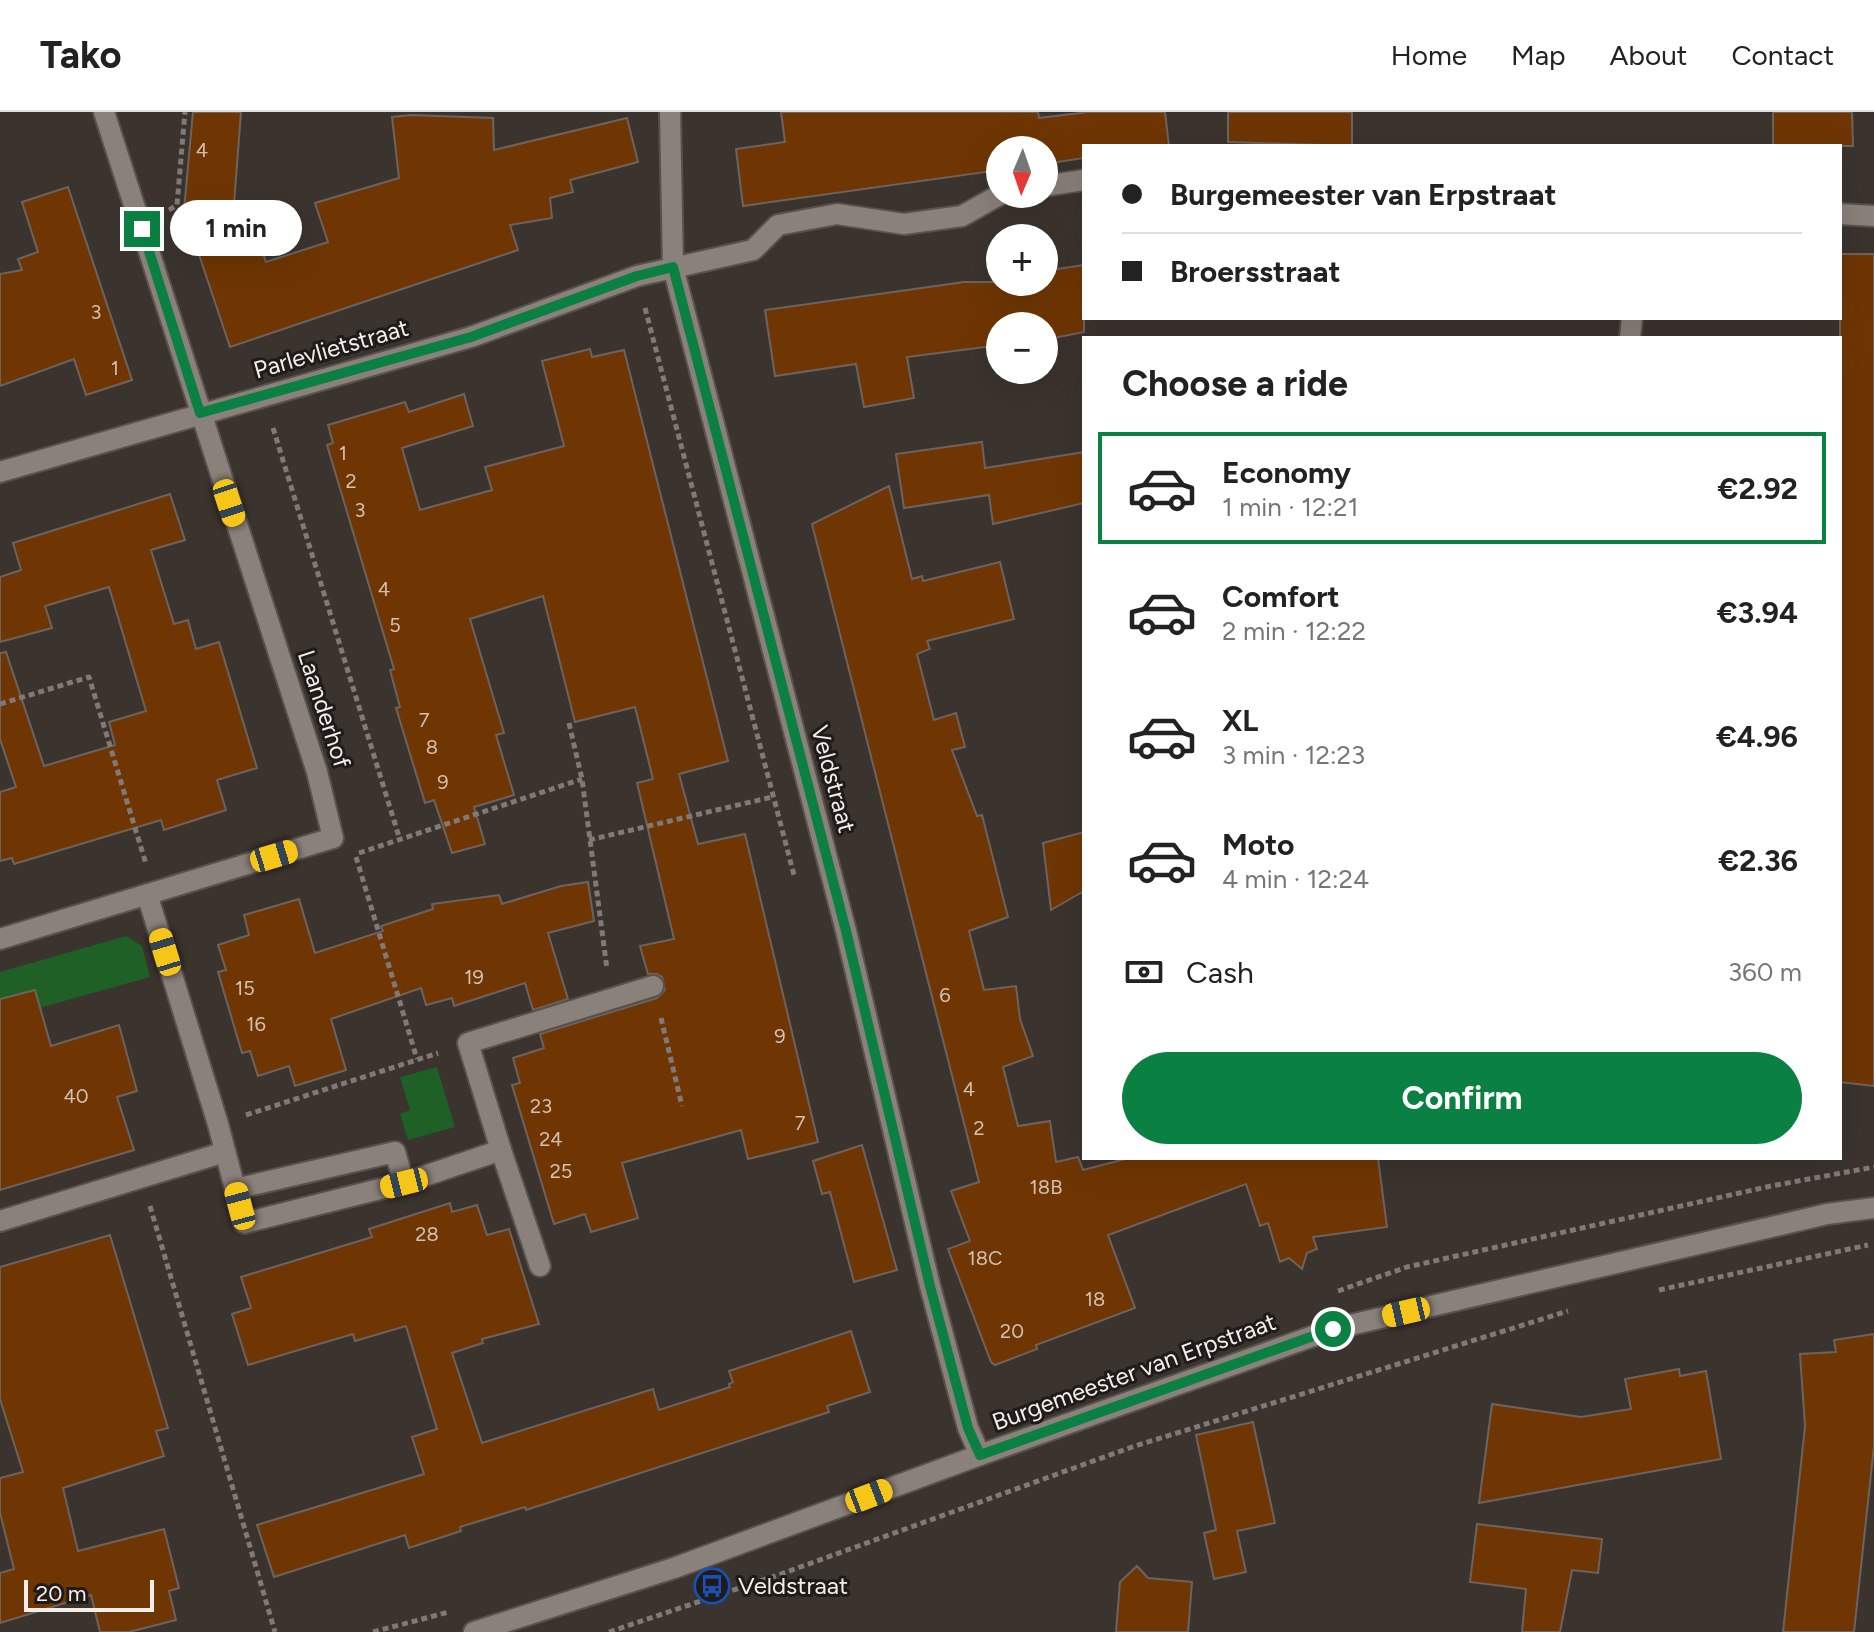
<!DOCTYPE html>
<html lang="en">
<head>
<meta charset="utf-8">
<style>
	:root { --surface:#fff; --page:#f6f6f6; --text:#222; --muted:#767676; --line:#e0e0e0; --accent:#0b8043 }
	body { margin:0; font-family:Figtree,sans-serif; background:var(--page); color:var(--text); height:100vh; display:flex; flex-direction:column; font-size:30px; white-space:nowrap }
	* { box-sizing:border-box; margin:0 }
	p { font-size:26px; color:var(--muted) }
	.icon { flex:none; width:44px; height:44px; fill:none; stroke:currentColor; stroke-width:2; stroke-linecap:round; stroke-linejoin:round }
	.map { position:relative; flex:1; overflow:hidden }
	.side { position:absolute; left:1082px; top:224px; width:760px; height:824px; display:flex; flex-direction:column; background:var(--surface); border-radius:0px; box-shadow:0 8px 32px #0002 }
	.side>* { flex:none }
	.hud { position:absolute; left:1082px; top:32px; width:760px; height:176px; border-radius:0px; box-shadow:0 8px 32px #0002; display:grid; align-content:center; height:176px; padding:0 40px; background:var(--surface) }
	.needle { width:52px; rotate:182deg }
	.fabs { position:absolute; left:986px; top:24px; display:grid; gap:16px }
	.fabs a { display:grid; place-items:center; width:72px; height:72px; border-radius:50%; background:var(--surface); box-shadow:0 8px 32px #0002; font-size:40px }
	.scale { position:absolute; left:24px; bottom:20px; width:130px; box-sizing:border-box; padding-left:8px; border:4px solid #f4eeeb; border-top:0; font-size:22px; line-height:28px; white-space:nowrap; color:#f4eeeb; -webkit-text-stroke:6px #1f1b19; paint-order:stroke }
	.end { position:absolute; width:36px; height:36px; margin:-18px; border:10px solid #0b8043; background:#fff; box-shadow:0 0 0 4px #fff }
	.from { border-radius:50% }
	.bubble { position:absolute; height:56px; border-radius:28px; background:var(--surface); box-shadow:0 8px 32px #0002; font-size:26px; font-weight:700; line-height:56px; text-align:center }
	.car { position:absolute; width:24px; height:48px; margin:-24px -12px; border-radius:10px; box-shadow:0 0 6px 2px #0007; background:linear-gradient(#f5c518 24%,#345 0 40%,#f5c518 0 76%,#345 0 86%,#f5c518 0) }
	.hud b { display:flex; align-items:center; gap:28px; height:76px; font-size:30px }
	.hud b+b { border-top:2px solid var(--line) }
	.hud i { width:20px; height:20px; background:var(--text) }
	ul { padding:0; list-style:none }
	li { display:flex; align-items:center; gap:24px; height:112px; margin:0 16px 12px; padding:0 24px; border:4px solid transparent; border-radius:0px }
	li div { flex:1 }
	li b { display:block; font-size:30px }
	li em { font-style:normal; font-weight:700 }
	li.current { border-color:var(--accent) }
	li>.icon { width:72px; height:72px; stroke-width:1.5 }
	h2 { padding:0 40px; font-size:36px; line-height:96px }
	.pay { display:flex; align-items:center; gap:20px; height:88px; padding:0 40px; font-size:30px }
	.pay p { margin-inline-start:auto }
	.primary-button { display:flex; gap:16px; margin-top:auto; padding:16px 40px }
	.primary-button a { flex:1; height:92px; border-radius:48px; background:var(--accent); color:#fff; font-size:32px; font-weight:700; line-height:92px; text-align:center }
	header { display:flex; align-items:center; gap:48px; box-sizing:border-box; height:112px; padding:0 40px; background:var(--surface); border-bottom:2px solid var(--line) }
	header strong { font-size:38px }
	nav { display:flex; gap:44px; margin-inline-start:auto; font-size:28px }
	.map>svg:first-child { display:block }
	.green { fill:#1e6025 }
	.building { fill:#6f3603; stroke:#6d635e; stroke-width:2 }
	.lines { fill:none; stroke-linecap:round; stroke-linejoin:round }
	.service-casing { stroke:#59514d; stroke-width:24 }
	.minor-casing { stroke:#59514d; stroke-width:24 }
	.tertiary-casing { stroke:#59514d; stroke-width:24 }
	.path { stroke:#807975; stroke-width:5; stroke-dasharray:6 4; stroke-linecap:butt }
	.service { stroke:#8b817b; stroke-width:20 }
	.minor { stroke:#8b817b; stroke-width:20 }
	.tertiary { stroke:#8b817b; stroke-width:20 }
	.route { stroke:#0b8043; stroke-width:10 }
	.labels { text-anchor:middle; stroke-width:6; stroke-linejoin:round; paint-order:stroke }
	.number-label { font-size:20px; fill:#d3c0b1 }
	.street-label { font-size:24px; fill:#f4eeeb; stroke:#1f1b19 }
	.poi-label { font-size:24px; fill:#f4eeeb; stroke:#1f1b19; text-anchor:start }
</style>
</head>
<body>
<header>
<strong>Tako</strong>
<nav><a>Home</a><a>Map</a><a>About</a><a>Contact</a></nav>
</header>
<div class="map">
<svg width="1874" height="1520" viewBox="0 0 1874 1520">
	<rect width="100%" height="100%" fill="#3b332e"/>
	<path class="green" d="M 126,824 L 142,834 L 150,865 L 0,907 L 0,860 Z
		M 437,955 L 455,1015 L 408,1028 L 400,1002 L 410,998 L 400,965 Z"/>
	<path class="building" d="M 193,0 L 241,0 L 232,119 L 253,112 L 266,150 L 328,130 L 315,91 L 399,66 L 392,5 L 411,3 L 493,6 L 494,38 L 627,6 L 638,50 L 570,68 L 573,80 L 550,86 L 552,106 L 510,113 L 518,138 L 230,235 L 184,98 Z
		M 781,0 L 1038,0 L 1039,6 L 1088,0 L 1165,0 L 1169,34 L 1084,34 L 1084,46 L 1044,52 L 1044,38 L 1000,38 L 1000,58 L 743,94 L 736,37 L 785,30 Z
		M 1228,0 L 1352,0 L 1352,34 L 1228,30 Z
		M 1773,0 L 1852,0 L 1853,34 L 1773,34 Z
		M 68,75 L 132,268 L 86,283 L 74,247 L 0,274 L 0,162 L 22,158 L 18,147 L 38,140 L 22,90 Z
		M 1840,142 L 1874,142 L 1874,974 L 1840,970 Z
		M 1084,153 L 1084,220 L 1044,228 L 1044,214 L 1000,214 L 1000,233 L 907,245 L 914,286 L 864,295 L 856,252 L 775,264 L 765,198 L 964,170 L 1044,170 L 1044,159 Z
		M 590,237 L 592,245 L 624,238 L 728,649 L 679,662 L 698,732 L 745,722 L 818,1030 L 748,1047 L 741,1018 L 622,1051 L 638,1106 L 591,1120 L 585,1102 L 554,1112 L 512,973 L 520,971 L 513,946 L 544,936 L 540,922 L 657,886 L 665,878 L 662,865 L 657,862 L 648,862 L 640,834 L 674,827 L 637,671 L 653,667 L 635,595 L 575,610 L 543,484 L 470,507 L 504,621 L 496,623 L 514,683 L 474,695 L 485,732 L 452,741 L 434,688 L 425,691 L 396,596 L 400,595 L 390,558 L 394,557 L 327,333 L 333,331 L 328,313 L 405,290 L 409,300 L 464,282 L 473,314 L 402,336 L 420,398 L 492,378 L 485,355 L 564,334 L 542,249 Z
		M 982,330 L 985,356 L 1084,340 L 1084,391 L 993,412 L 989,383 L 904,396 L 896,342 Z
		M 889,374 L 912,467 L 922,464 L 923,469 L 1000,450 L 1014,507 L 927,529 L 930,537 L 917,542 L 934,608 L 956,601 L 965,635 L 952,638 L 977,704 L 982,703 L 1008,805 L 969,819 L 984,878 L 1016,874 L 1020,907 L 1033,944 L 1003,955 L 1018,1014 L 1050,1009 L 1056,1050 L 1078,1045 L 1083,1058 L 1129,1046 L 1378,1046 L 1387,1115 L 1313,1125 L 1317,1137 L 1307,1141 L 1302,1157 L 1289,1146 L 1280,1150 L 1268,1111 L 1260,1114 L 1246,1072 L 1108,1123 L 1135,1196 L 1036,1233 L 1037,1237 L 995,1253 L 991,1250 L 948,1137 L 970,1129 L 951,1079 L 979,1070 L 812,412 Z
		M 170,382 L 185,428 L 151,438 L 174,512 L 188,508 L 196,537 L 219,530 L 257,656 L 217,668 L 226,698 L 164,718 L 161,708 L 14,752 L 12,746 L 0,749 L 0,680 L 16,675 L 0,627 L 0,541 L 6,540 L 44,654 L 115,633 L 109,610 L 146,599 L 109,475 L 45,494 L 52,516 L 0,530 L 0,465 L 21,458 L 13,431 Z
		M 1084,720 L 1084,779 L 1051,798 L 1043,731 Z
		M 588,770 L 594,809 L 548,821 L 568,887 L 533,898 L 525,871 L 454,894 L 452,886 L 426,893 L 421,876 L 331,907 L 346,958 L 295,974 L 289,954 L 258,964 L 250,939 L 242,941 L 218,860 L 226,858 L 218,833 L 249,823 L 244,803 L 299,787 L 315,841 L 383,819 L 381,814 L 433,797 L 432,792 L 499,783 L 502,792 L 561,774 Z
		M 35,878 L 51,934 L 119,913 L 137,979 L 117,985 L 134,1038 L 0,1078 L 0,887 Z
		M 862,1033 L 897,1158 L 854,1170 L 830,1080 L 822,1082 L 813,1049 Z
		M 450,1091 L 452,1100 L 477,1093 L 487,1123 L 509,1117 L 539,1212 L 482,1227 L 483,1231 L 452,1241 L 482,1331 L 653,1277 L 659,1298 L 730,1275 L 729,1272 L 733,1270 L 729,1259 L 851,1219 L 870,1280 L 827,1294 L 829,1300 L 526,1398 L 525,1395 L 460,1415 L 461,1419 L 409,1436 L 405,1423 L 274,1465 L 257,1413 L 424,1362 L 412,1325 L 437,1317 L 406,1214 L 355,1229 L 353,1222 L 248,1253 L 232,1202 L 251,1196 L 241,1165 L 372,1125 L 369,1117 Z
		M 110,1123 L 168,1316 L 156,1319 L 164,1344 L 63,1376 L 78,1439 L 164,1417 L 179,1476 L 169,1479 L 176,1508 L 129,1520 L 100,1520 L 91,1483 L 0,1511 L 0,1461 L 14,1457 L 0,1401 L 0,1366 L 23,1360 L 0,1287 L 0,1155 Z
		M 1874,1222 L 1874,1334 L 1854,1520 L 1783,1520 L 1805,1314 L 1800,1242 L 1836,1240 L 1834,1228 Z
		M 1679,1257 L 1680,1264 L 1706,1259 L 1721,1347 L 1479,1391 L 1492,1292 L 1581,1305 L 1631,1297 L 1625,1267 Z
		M 1253,1310 L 1275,1411 L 1237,1419 L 1246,1460 L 1214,1467 L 1204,1421 L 1216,1418 L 1196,1323 Z
		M 1477,1412 L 1602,1427 L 1598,1461 L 1572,1458 L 1560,1520 L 1522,1520 L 1526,1477 L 1470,1470 Z
		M 1137,1454 L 1148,1466 L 1192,1470 L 1188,1520 L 1116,1520 L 1120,1470 Z"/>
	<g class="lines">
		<defs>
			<path id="service" d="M 1630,226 L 1632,206
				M 501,1038 L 540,1154"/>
			<path id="minor" d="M 670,0 L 673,155 L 846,819 L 930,1174 L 968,1316 L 980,1343
				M 1044,74 L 1084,68
				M 1840,102 L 1874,104
				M 0,360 L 471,225 L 637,164 L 753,138 L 778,113 L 837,102 L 904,112 L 962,104 L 1001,82
				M 147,782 L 218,1012 L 244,1111 L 404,1071 L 501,1038 L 468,931 L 653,874
				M 0,827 L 333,726 L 317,660 L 104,0
				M 235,1077 L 395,1040 L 404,1071
				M 0,1109 L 225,1040"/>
			<path id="tertiary" d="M 474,1520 L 674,1456 L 980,1343 L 1333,1217 L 1827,1102 L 1874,1096"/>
		</defs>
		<use href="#service" class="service-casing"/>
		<use href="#minor" class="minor-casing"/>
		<use href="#tertiary" class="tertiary-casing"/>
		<path class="path" d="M 169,98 L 177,93 L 185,0
			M 645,196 L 794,763
			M 273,316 L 400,728
			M 0,592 L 89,565 L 146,752
			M 569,611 L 582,667 L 607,857
			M 589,728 L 772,685
			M 359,741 L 582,667
			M 356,745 L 417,947
			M 661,906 L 682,994
			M 246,1003 L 438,941
			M 150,1094 L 275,1520
			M 1659,1178 L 1868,1133
			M 1338,1179 L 1407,1155 L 1771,1074 L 1874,1055
			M 373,1520 L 449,1500
			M 609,1520 L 781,1462 L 1132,1335 L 1568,1199"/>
		<use href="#service" class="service"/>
		<use href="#minor" class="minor"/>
		<use href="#tertiary" class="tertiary"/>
	</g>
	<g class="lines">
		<path class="route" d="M 142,117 L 200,301 L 471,225 L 637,164 L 673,155 L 846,819 L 930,1174 L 968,1316 L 980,1343 L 1333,1217"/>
	</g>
	<defs>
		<symbol id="bus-ring" viewBox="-11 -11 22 22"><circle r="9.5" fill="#1f1b19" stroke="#1a4fb4" stroke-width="1.5"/><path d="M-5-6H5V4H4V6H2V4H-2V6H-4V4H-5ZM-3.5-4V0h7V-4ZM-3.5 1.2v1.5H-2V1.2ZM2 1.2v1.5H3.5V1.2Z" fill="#1a4fb4"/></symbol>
	</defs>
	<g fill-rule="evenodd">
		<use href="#bus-ring" x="692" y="1454" width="40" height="40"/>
	</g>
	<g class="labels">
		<g class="number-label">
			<text x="202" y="45">4</text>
			<text x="96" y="207">3</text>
			<text x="115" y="263">1</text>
			<text x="343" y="348">1</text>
			<text x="351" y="376">2</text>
			<text x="360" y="405">3</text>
			<text x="384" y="484">4</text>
			<text x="395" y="520">5</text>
			<text x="424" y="615">7</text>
			<text x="432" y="642">8</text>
			<text x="443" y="677">9</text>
			<text x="474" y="872">19</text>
			<text x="245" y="883">15</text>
			<text x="945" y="890">6</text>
			<text x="256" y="919">16</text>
			<text x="780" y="931">9</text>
			<text x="969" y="984">4</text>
			<text x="76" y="991">40</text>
			<text x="541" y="1001">23</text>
			<text x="800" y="1018">7</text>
			<text x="979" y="1023">2</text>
			<text x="551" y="1034">24</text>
			<text x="561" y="1066">25</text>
			<text x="1046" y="1082">18B</text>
			<text x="427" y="1129">28</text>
			<text x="985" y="1153">18C</text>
			<text x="1095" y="1194">18</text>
			<text x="1012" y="1226">20</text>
		</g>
		<g class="street-label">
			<text transform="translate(331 237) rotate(-16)" y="8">Parlevlietstraat</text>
			<text transform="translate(324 597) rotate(72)" y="8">Laanderhof</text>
			<text transform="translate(833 667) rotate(75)" y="8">Veldstraat</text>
			<text transform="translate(1134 1260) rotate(-20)" y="8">Burgemeester van Erpstraat</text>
		</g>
		<g class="poi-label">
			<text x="738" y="1482">Veldstraat</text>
		</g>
	</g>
</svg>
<div class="fabs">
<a><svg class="needle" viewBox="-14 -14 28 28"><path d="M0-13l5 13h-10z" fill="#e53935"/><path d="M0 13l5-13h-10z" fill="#767676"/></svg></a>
<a>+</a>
<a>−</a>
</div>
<div class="scale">20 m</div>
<i class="end from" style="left:1333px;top:1217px"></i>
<i class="end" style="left:142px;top:117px"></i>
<div class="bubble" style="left:170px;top:88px;width:132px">1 min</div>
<i class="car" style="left:229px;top:391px;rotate:162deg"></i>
<i class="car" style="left:274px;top:744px;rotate:73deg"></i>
<i class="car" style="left:165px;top:840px;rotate:343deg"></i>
<i class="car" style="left:404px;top:1071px;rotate:256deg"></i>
<i class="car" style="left:240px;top:1094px;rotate:345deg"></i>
<i class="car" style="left:1406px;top:1200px;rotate:257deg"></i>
<i class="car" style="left:869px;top:1384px;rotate:69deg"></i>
<div class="hud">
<b><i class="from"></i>Burgemeester van Erpstraat</b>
<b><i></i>Broersstraat</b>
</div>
<section class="side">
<h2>Choose a ride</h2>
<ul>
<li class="current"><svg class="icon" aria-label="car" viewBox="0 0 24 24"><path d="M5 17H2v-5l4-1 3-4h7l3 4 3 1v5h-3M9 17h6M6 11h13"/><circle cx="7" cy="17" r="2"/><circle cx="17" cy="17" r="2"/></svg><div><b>Economy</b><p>1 min · 12:21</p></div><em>€2.92</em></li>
<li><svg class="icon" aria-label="car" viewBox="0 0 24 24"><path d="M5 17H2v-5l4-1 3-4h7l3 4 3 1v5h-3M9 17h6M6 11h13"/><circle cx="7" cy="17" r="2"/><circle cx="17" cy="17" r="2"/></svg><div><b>Comfort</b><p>2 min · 12:22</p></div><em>€3.94</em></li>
<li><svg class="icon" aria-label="car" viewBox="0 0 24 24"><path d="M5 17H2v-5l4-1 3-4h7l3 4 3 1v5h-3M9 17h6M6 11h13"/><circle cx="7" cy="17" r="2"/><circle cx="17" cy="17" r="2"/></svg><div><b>XL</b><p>3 min · 12:23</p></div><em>€4.96</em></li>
<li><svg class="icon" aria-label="car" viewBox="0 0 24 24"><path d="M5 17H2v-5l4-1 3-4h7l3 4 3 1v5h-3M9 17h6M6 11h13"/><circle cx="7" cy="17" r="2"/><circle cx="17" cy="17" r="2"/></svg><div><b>Moto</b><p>4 min · 12:24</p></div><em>€2.36</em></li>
</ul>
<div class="pay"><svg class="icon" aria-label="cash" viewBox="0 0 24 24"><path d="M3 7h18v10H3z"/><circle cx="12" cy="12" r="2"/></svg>Cash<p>360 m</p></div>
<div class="primary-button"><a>Confirm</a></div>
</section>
</div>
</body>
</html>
